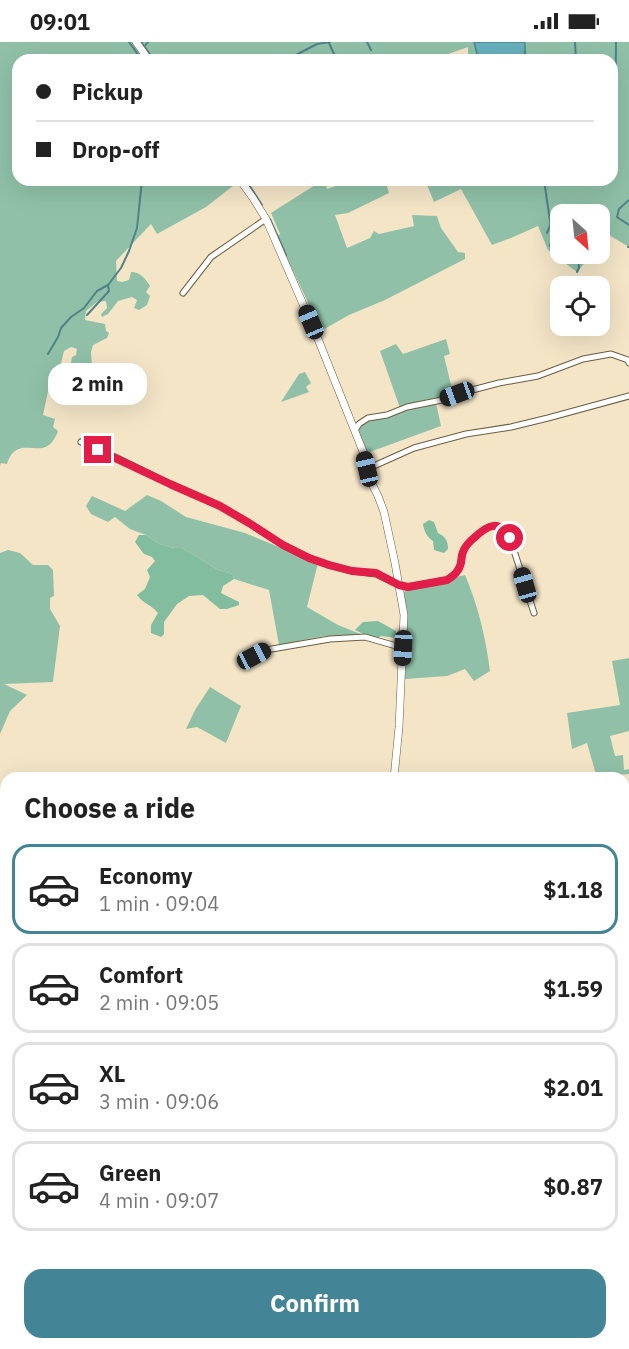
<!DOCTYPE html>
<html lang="en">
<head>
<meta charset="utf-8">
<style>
	:root { --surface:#fff; --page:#f6f6f6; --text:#222; --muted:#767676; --line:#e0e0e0; --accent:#438596 }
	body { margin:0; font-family:"IBM Plex Sans",sans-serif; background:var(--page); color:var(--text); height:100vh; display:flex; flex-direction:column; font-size:22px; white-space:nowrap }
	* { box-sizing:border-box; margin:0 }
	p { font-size:20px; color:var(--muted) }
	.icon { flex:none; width:33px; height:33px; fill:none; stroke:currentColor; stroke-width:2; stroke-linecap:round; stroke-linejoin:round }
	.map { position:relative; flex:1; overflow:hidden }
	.details { position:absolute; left:0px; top:730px; width:630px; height:578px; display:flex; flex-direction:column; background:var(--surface); border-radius:18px 18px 0 0; box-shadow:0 6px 24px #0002 }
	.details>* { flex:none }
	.banner { position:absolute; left:12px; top:12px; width:606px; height:132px; border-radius:18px; box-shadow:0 6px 24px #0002; display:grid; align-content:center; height:132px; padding:0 24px; background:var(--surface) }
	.needle { width:39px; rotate:153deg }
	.fabs { position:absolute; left:550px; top:162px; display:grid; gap:12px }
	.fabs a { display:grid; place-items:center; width:60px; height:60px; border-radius:12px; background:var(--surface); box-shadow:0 6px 24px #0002; font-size:30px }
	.end { position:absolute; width:27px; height:27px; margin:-14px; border:8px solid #e11d48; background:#fff; box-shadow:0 0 0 3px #fff }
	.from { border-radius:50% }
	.bubble { position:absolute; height:42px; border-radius:18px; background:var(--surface); box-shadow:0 6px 24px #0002; font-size:20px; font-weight:800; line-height:42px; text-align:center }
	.car { position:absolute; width:18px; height:36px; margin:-18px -9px; border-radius:8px; box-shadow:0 0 4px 2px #0007; background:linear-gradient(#222 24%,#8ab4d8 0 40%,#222 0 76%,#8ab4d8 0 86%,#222 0) }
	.banner b { display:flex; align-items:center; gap:21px; height:57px; font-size:22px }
	.banner b+b { border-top:2px solid var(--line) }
	.banner i { width:15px; height:15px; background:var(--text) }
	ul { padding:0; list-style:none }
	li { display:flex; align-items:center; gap:18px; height:90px; margin:0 12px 9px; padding:0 12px; border:3px solid var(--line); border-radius:18px }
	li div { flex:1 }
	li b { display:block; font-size:22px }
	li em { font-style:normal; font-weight:800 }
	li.current { border-color:var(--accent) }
	li>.icon { width:54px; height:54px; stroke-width:1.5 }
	h2 { padding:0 24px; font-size:27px; line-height:72px }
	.cta { display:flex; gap:12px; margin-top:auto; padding:12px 24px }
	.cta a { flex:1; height:69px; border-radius:18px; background:var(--accent); color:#fff; font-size:24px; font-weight:800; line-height:69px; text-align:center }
	.status { display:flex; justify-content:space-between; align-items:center; height:42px; padding:0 30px; background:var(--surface); direction:ltr }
	.status svg { height:16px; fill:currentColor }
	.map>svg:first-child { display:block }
	.green { fill:#90c1a8 }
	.forest { fill:#81bd9e }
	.water { fill:#67b0bd; stroke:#508288; stroke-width:1.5 }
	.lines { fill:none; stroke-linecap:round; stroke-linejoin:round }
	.stream { stroke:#508288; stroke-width:2 }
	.minor-casing { stroke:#6a5d42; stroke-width:7 }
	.tertiary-casing { stroke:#6a5d42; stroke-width:8 }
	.minor { stroke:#fff; stroke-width:5 }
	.tertiary { stroke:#fff; stroke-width:7 }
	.route { stroke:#e11d48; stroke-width:8 }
</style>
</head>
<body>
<div class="status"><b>09:01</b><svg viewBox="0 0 49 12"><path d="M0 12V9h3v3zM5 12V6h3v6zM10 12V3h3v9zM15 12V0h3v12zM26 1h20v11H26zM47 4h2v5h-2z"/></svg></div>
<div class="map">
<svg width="629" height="1307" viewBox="0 0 629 1307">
	<rect width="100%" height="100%" fill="#f4e5c7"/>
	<path class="green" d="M 0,0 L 132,0 L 146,18 L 18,18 L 18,138 L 236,138 L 238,140 L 206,165 L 157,192 L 151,182 L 116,219 L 117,239 L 122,240 L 129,238 L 131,230 C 140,230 145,236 150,244 L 146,250 L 150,254 L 147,263 L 139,268 L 134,266 L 137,258 L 132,255 L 118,259 L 108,272 L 102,275 L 101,272 L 107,266 L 106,259 L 97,260 L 86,269 L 85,278 L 105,282 L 106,289 L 109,291 L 107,296 L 93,303 L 91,310 L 92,324 L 84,337 L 75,335 L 72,329 L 73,323 L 71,321 L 72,315 L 76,313 L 77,307 L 71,305 L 64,309 L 61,321 L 52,330 L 43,373 L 55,377 L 53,385 L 58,389 C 46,422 25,394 11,413 C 9,416 8,419 7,422 L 1,421 L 0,424 Z
		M 141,0 L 474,0 L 477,12 L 476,18 L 468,18 L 468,5 L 431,18 L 154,18 Z
		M 526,0 L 629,0 L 629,205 L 609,193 L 600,195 L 600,172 L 561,172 L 561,212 L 589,212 L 583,223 L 577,230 L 548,208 L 538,184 L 511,196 L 492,203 L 461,147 L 434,160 L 425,138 L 536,138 L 536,141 L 541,139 L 545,140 L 544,138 L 612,138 L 612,18 L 523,18 Z
		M 323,138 L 325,138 L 327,147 L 342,142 L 343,138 L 385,138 L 389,151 L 348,171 L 335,173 L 347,206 L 370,196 L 374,189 L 379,192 L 414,184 L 412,173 L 437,174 L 441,186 L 458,210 L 465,211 L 465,217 L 385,258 L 349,273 L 319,290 L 314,273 L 277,195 L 280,192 L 271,171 Z
		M 446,297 L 450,312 L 444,314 L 453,351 L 442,357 L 400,366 L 380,309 L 396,302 L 403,312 Z
		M 305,330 L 311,341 L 306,345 L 309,350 L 281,360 L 299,332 Z
		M 436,361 L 441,384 L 367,411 L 357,389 C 358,387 358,385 359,384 C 368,374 421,364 436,361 Z
		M 147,453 L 161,459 L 186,475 L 245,491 L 318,521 L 307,565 L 338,583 L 363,593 L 324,594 L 279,603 L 269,548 L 234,537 L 233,532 L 218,528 L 182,506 L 174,506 L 159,502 L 146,493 L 130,487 L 115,475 L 108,480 L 91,472 L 86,464 L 92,454 L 125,469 Z
		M 8,508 L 20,511 L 33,523 L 48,523 L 53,528 L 54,554 L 50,556 L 50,567 L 60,584 L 53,640 L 4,642 L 27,653 L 10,669 L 0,692 L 0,511 Z
		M 465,533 C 478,563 486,597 490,629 L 474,639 L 465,627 L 447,634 L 405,637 L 406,600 L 404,551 L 406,547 Z
		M 629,616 L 629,689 L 610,694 L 615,714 L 623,713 L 624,728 L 629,727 L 629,732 L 616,733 L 616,736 L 597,736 L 587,701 L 572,707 L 567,671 L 620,663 L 612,619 Z
		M 210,645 L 241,664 L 226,701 L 197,685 L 186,687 L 195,668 Z"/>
	<path class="forest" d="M 429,478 L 434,480 L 438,491 C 446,495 448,499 448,507 L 444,511 L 434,508 L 433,499 C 427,495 424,489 423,482 Z
		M 139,493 L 146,493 L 159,502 L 174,506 L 182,506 L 218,528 L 233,532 L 234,537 L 223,544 L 221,551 L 239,560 L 239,563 L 227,567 L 220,567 L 203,553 L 189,554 L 177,562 L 164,580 L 164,592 L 161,595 L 151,591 L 151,583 L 158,571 C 151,562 143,562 137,553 L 145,547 L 150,535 L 147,528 L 155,519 L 152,515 L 144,512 L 135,500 Z
		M 378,579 L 396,589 L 396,596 L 381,594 L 377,596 L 366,593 L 355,588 L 363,580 Z"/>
	<path class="water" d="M 474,0 L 525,0 L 525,10 L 523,18 L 476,18 L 477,12 Z"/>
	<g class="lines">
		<path class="stream" d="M 129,0 L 142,18
			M 141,0 L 154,18
			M 367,0 L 371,8
			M 575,0 L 576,18
			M 329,1 L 334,12 L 334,18
			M 144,5 L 148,0
			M 525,10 L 526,18
			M 281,18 L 292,15 L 317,2 L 330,0
			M 615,99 L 616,0
			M 246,138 L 262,163
			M 475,138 L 478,139 L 486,138
			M 544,138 L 554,206 L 559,206 L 561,203
			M 629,158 L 619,167 L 617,175 L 629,183
			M 581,163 L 583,172
			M 270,177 L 286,213
			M 547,191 L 556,169
			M 553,198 L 559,196 L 555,192
			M 628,205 L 629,205
			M 554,206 L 550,204 C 551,195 555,189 561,182
			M 578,212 L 573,216 L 576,221 L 578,220
			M 563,213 L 565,212
			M 569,215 L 572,212
			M 577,230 L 579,226 L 578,212
			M 87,273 L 109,249 L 108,243
			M 48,312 L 58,295 L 61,286 L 71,275 L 84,266 L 97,249 L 108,243 L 121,226 L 129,209 L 137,186 L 142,138
			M 624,754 L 629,753
			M 0,1155 L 6,1151
			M 0,1166 L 6,1162"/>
		<defs>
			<path id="minor" d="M 183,251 L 211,215 L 266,177
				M 355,388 L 359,382 L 368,376 L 387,373 L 407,365 L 442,358 L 457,352 L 499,341 L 538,334 L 583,317 L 611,312 L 628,318 L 629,321
				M 81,400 L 115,415 L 170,442 L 220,464 L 249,481 L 283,503 L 309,516 L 329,523 L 352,529 L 376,532 L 399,543 L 408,545 L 447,538 C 452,535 458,530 460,524 C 462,519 461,514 463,510 C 465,504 470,499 475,495 C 489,482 499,478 510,496 L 534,571
				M 367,427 L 414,406 L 466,392 L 511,385 L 548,376 L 629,354
				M 246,616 L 254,614 L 266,608 L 330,597 L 365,595 L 403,606
				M 624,1217 L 629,1216
				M 0,1234 L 6,1262
				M 14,1302 L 14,1307
				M 431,1302 L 440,1307
				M 560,1302 L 562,1307
				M 479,1307 L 483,1302"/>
			<path id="tertiary" d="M 136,0 L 149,18
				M 240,138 L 253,156 L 266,177 L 316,292 L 364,412 L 369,436 L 378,454 L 384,470 L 395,521 L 404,573 L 399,685 L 394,736
				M 0,1160 L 6,1156"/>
		</defs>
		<use href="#minor" class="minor-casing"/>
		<use href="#tertiary" class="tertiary-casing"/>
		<use href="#minor" class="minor"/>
		<use href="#tertiary" class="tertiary"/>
	</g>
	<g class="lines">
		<path class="route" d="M 98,408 L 170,442 L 220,464 L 249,481 L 283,503 L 309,516 L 329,523 L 352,529 L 376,531 L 399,543 L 408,545 L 447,538 C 452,535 458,530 460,524 C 462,520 461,514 463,510 C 465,504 470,499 475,495 C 489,482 499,478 510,496"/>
	</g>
</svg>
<div class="fabs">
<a><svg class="needle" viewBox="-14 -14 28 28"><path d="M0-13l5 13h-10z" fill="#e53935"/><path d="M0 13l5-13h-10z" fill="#767676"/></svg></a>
<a><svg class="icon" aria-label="locate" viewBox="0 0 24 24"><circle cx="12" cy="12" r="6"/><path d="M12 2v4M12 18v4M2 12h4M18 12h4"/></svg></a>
</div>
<i class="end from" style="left:510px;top:496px"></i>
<i class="end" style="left:98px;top:408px"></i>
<div class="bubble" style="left:48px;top:321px;width:99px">2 min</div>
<i class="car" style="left:311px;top:280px;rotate:337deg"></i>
<i class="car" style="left:457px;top:352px;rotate:250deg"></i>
<i class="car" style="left:367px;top:427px;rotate:347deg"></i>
<i class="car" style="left:525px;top:543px;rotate:344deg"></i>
<i class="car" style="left:403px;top:606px;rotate:183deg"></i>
<i class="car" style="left:254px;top:614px;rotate:62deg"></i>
<div class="banner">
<b><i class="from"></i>Pickup</b>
<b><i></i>Drop-off</b>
</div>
<section class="details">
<h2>Choose a ride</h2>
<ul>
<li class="current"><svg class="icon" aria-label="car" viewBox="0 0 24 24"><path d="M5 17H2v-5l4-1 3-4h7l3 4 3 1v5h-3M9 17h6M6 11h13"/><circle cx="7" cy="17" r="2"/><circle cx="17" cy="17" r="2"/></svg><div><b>Economy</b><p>1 min · 09:04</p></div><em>$1.18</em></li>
<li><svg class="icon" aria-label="car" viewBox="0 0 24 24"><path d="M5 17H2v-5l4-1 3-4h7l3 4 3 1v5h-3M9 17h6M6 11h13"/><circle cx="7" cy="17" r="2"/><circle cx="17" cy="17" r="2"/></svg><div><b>Comfort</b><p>2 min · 09:05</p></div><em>$1.59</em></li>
<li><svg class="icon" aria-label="car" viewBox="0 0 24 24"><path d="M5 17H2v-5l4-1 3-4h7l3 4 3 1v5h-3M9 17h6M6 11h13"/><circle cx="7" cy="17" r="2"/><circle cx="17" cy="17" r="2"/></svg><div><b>XL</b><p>3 min · 09:06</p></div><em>$2.01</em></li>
<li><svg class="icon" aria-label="car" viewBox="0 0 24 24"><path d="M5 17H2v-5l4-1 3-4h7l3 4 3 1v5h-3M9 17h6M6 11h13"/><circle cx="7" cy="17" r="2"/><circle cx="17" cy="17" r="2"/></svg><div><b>Green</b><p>4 min · 09:07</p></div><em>$0.87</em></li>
</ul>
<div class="cta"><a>Confirm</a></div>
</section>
</div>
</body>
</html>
